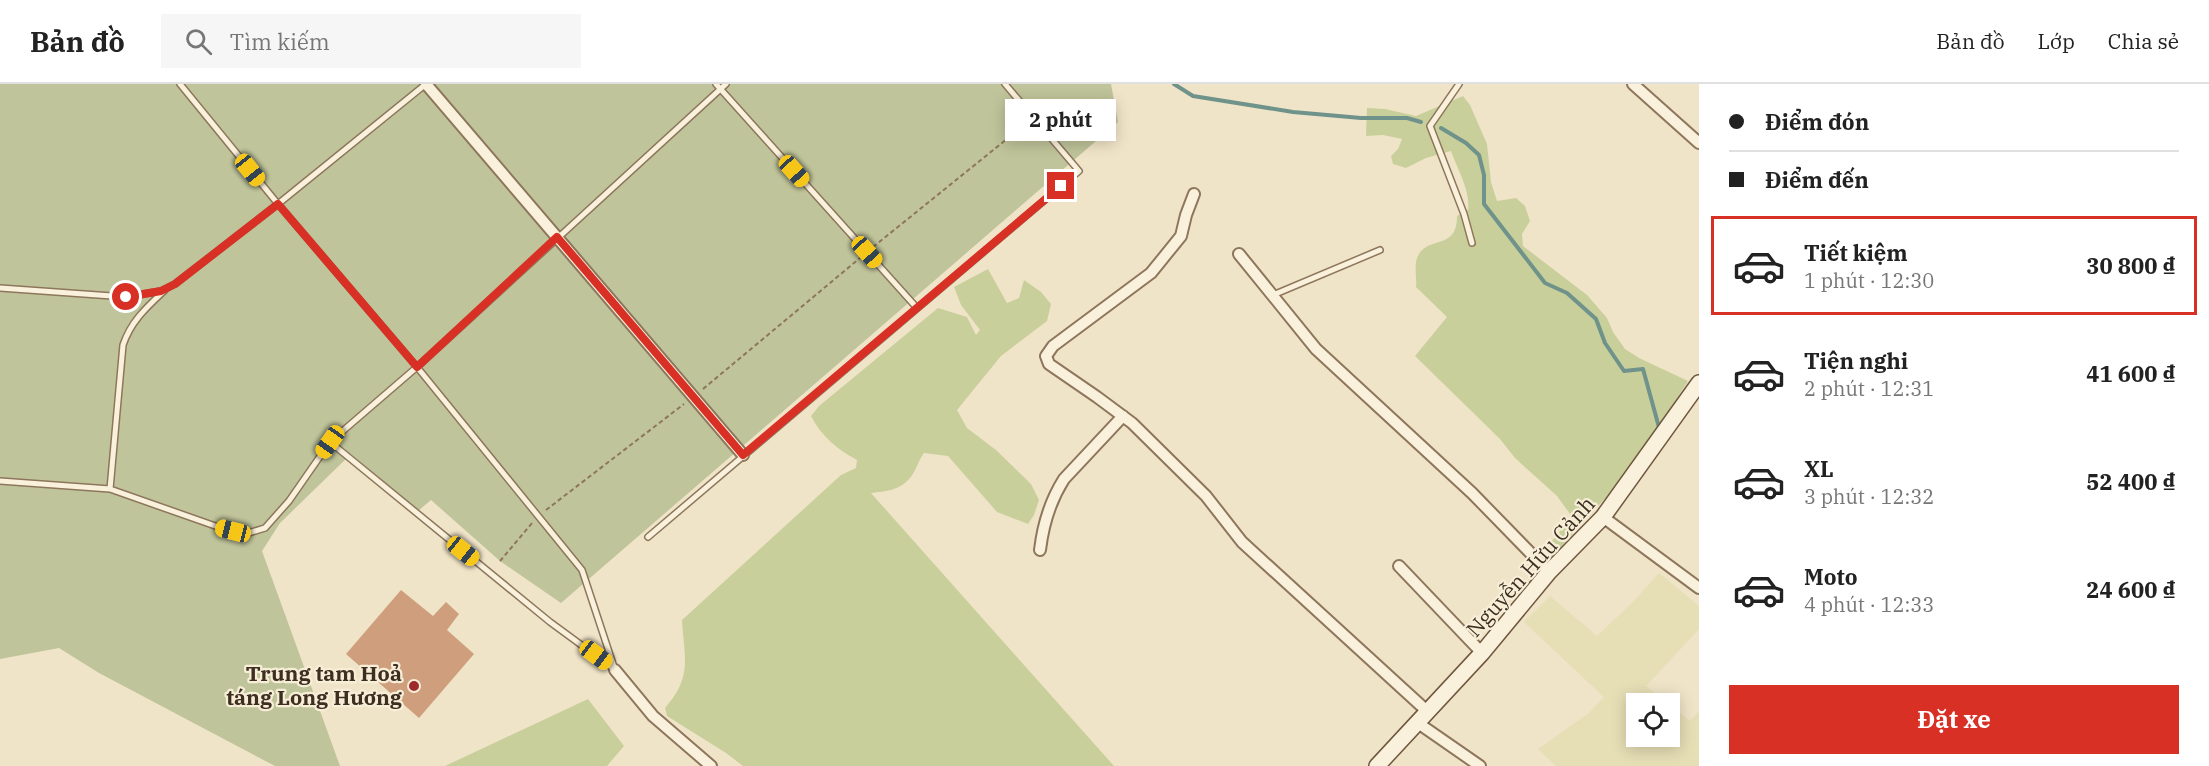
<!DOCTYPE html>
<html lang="vi">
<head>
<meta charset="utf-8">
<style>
	:root { --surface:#fff; --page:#f6f6f6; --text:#222; --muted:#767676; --line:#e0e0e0; --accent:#d93025 }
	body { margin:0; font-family:"IBM Plex Serif",serif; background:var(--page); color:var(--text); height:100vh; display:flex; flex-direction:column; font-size:22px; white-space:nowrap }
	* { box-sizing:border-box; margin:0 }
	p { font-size:20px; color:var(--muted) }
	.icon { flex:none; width:33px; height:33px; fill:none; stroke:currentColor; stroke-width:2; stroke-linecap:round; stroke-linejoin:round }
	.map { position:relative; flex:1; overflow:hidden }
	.side { display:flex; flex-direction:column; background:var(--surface); width:510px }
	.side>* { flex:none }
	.top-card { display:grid; align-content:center; height:132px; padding:0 30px; background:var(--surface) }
	.buttons { position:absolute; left:1626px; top:609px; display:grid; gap:12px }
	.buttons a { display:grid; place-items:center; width:54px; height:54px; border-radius:0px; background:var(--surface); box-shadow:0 3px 15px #0003; font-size:30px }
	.end { position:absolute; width:27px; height:27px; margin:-14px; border:8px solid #d93025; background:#fff; box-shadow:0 0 0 3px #fff }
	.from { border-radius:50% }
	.bubble { position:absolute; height:42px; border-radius:0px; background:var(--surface); box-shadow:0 3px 15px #0003; font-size:20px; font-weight:700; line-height:42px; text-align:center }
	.car { position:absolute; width:18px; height:36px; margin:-18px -9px; border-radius:8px; box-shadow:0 0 4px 2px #0007; background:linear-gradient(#f5c518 24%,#345 0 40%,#f5c518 0 76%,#345 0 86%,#f5c518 0) }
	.top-card b { display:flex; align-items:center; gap:21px; height:57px; font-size:22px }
	.top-card b+b { border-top:2px solid var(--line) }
	.top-card i { width:15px; height:15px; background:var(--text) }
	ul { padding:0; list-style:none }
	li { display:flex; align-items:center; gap:18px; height:99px; margin:0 12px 9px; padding:0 18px; border:3px solid transparent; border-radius:0px }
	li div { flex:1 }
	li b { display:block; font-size:22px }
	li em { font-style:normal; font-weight:700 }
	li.selected { border-color:var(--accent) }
	li>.icon { width:54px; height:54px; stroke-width:1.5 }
	.button { display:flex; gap:12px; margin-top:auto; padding:12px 30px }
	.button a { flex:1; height:69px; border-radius:0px; background:var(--accent); color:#fff; font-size:24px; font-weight:700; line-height:69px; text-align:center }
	header { display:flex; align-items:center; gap:36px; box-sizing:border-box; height:84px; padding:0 30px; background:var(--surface); border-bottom:2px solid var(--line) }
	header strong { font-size:28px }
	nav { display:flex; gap:33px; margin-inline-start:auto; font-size:21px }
	.search { width:420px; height:54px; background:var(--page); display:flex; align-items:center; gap:15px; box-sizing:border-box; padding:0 21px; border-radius:0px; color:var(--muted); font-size:22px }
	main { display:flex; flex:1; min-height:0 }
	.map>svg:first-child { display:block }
	.farmland { fill:#e6deb5 }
	.green { fill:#c9cf9b }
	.cemetery { fill:#bfc49a }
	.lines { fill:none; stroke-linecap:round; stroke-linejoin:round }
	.stream { stroke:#6f938a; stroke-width:4 }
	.building { fill:#cf9f7d }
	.service-casing { stroke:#8d765c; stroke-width:8 }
	.minor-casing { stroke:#8d765c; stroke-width:14 }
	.secondary-casing { stroke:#6f573f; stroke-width:18 }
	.path { stroke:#8d765c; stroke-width:2; stroke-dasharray:4.5 3; stroke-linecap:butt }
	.service { stroke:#faf1dc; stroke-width:5 }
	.minor { stroke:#faf1dc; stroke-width:10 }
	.secondary { stroke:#faf1dc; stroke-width:15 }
	.route { stroke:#d93025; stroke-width:8 }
	.poi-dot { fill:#9e2a2b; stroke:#f7eed8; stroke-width:2 }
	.labels { text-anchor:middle; stroke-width:4.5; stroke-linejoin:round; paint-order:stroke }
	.street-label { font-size:21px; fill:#3d2e20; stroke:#f7eed8 }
	.poi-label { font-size:21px; font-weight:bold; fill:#3d2e20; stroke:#f7eed8; text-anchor:end }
</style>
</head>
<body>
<header>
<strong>Bản đồ</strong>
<div class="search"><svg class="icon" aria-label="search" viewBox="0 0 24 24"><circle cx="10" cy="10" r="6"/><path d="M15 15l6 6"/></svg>Tìm kiếm</div>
<nav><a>Bản đồ</a><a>Lớp</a><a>Chia sẻ</a></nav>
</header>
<main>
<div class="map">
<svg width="1699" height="682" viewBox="0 0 1699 682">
	<rect width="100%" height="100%" fill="#f0e4c8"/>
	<path class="farmland" d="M 1659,489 L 1699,522 L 1699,545 L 1646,602 L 1668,619 L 1636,620 L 1636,652 L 1670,652 L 1670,621 L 1690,637 L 1699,627 L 1699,682 L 1556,682 L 1538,665 L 1589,629 L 1604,613 L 1524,538 L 1550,512 L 1597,552 L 1633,518 Z"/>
	<path class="green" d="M 1463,12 L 1470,21 L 1487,60 L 1491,98 L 1497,117 L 1516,114 L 1525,122 L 1530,137 L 1522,150 L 1523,162 L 1587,211 L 1607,234 L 1613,248 L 1625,265 L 1639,274 L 1688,297 L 1638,375 L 1619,399 L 1551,474 L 1546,473 L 1545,465 L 1568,438 L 1570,430 L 1557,412 L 1515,374 L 1500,355 L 1415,272 L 1447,233 L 1416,203 C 1417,195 1414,182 1417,174 C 1427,150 1457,168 1457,132 L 1468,126 C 1471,108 1457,84 1451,67 L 1426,74 L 1406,84 L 1393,80 L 1391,72 L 1398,65 L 1402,55 L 1383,51 L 1366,52 L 1367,24 L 1385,25 L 1416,32 Z
		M 988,185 L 1007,219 L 1019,214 L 1024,196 L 1041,208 L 1051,220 L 1047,237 L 1001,272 L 957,326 L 967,344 L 996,366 L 1031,400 L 1039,416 L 1034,431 L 1028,440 L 997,428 L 948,372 L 924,369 C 918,377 916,387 910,394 C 899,407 886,407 871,409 L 1114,682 L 743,682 L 726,669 L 667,632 L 665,624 C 693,593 684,573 682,536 L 841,391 L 856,384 L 857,376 C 838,366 821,352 811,332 L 819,322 L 938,224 L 967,233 L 976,251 L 980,246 L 961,221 L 954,203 Z
		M 588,615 L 624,662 L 607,682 L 445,682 Z"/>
	<path class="cemetery" d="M 0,0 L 1111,0 L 1118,38 L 561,519 L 500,477 L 431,416 L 418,427 L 351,370 L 280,439 L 262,467 L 340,682 L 275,682 L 99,589 L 59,564 L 0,575 Z"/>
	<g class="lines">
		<path class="stream" d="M 1174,0 L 1193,12 L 1293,28 L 1361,34 L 1407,34 L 1421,38
			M 1441,44 L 1466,59 L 1479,71 L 1484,91 L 1484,120 L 1545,199 L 1567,209 L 1596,235 L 1605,259 L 1624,287 L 1643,285 L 1660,347"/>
	</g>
	<path class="building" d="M 401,506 L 433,532 L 446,518 L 459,530 L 447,546 L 474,570 L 419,634 L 346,570 Z"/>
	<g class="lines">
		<defs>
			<path id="service" d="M 180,0 L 278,120 L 417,283 L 582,486 L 615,586
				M 716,0 L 917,224
				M 1459,0 L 1430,42 L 1464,130 L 1472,159
				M 0,204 L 126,213 L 161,207 L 175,200 L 278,120 L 426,0
				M 1273,211 L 1380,166
				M 330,358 L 550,538 L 614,585
				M 0,397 L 110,405 L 221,444 L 245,450 L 265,444 L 289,417 L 330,358 L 417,283 L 726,0
				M 110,405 L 123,261 C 131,237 147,223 165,206
				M 648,453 L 1079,87 L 1005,0"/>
			<path id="minor" d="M 426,0 L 743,371
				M 1633,0 L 1699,59
				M 1194,110 L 1186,131 L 1181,152 L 1151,189 L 1053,262 L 1046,272 L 1049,280 L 1097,313 L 1132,339 L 1206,412 L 1242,458 L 1428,628
				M 1239,170 L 1316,265 L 1472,409 L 1549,488
				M 1603,433 L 1699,504
				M 1040,466 C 1043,441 1050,417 1064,395 L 1123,332
				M 1399,482 L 1482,569
				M 615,586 L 653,632 L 711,682
				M 1418,639 L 1480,682"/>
			<path id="secondary" d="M 1377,682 L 1482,569 L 1549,488 L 1603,433 L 1699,299"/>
		</defs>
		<use href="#service" class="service-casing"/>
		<use href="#minor" class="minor-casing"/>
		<use href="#secondary" class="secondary-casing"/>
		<path class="path" d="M 873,163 L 1028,38
			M 703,305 L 860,174
			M 546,426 L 684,320
			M 500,477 L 533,438"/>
		<use href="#service" class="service"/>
		<use href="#minor" class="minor"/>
		<use href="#secondary" class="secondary"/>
	</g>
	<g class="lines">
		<path class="route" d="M 126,213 L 161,207 L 175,200 L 278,120 L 417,283 L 557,153 L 743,371 L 1061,102"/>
	</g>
	<circle class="poi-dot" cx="414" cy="602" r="6"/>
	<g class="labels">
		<g class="street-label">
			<text transform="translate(1531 483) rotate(-48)" y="7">Nguyễn Hữu Cảnh</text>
		</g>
		<g class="poi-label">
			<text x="402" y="597">Trung tam Hoả<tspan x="402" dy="24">táng Long Hương</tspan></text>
		</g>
	</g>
</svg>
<div class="buttons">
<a><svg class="icon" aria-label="locate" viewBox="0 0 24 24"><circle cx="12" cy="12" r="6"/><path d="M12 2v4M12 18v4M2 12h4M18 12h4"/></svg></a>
</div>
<i class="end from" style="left:126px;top:213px"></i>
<i class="end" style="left:1061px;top:102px"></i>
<div class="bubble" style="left:1005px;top:15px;width:111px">2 phút</div>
<i class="car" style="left:250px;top:86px;rotate:141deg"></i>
<i class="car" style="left:794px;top:87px;rotate:138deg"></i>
<i class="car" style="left:867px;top:168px;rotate:138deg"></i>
<i class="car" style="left:330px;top:358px;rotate:215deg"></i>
<i class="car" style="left:233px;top:447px;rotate:284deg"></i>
<i class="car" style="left:463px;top:467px;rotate:129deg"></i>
<i class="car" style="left:596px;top:571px;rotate:127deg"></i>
</div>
<section class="side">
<div class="top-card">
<b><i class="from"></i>Điểm đón</b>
<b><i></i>Điểm đến</b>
</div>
<ul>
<li class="selected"><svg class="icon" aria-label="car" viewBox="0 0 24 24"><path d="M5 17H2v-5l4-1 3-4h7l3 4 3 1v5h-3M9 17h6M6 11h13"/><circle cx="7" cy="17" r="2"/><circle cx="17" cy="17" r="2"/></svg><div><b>Tiết kiệm</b><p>1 phút · 12:30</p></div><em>30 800 ₫</em></li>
<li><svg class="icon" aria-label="car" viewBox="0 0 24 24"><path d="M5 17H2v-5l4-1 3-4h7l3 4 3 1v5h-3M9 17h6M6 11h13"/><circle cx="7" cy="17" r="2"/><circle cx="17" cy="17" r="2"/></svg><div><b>Tiện nghi</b><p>2 phút · 12:31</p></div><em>41 600 ₫</em></li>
<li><svg class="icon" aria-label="car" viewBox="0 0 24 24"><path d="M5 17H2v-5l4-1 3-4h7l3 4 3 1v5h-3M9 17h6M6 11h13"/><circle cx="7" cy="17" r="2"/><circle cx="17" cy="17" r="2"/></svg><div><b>XL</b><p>3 phút · 12:32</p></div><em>52 400 ₫</em></li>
<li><svg class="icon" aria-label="car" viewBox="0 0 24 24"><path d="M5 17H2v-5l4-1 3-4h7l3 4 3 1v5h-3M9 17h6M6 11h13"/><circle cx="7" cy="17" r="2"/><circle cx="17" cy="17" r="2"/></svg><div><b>Moto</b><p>4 phút · 12:33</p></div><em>24 600 ₫</em></li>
</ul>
<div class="button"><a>Đặt xe</a></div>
</section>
</main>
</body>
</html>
